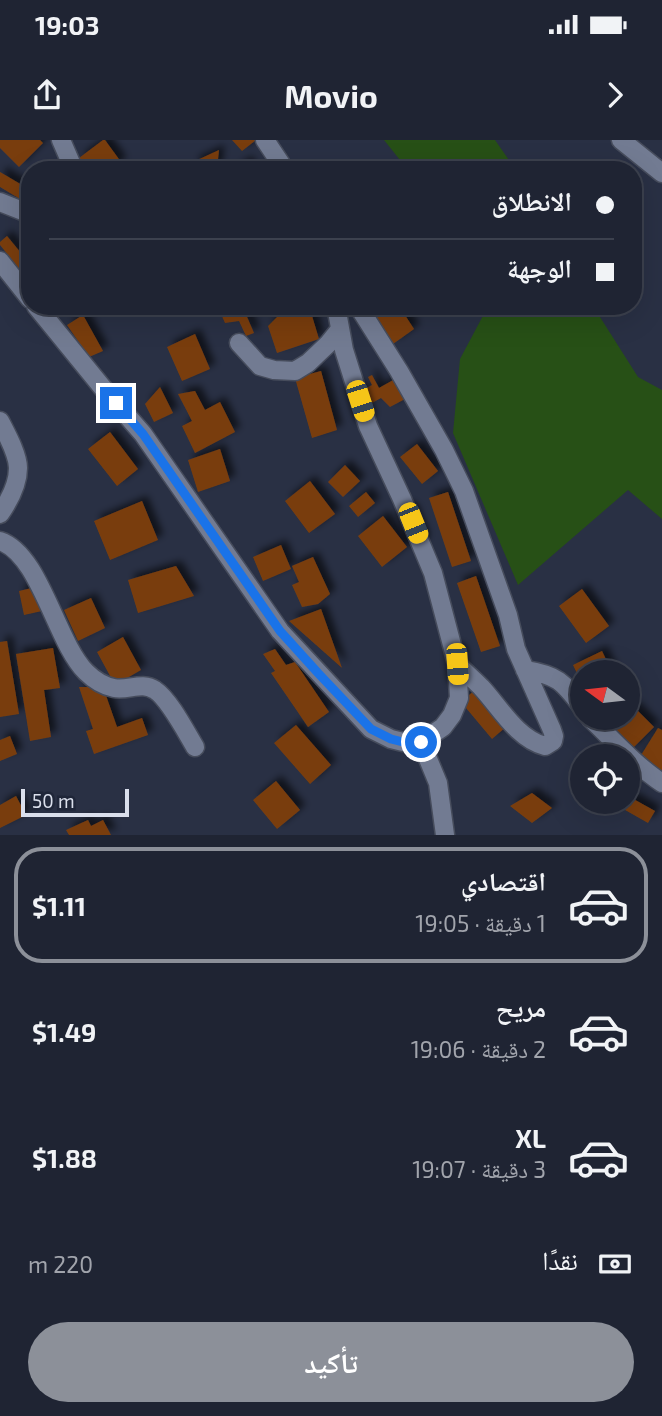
<!DOCTYPE html>
<html lang="ar">
<head>
<meta charset="utf-8">
<style>
	:root { --surface:#1f2433; --page:#2c303f; --text:#f1f3f6; --muted:#a1a4ac; --line:#3c414e; --accent:#8c9099 }
	body { margin:0; font-family:"Exo 2","Noto Naskh Arabic",sans-serif; background:var(--page); color:var(--text); direction:rtl; height:100vh; display:flex; flex-direction:column; font-size:26px; white-space:nowrap }
	* { box-sizing:border-box; margin:0 }
	p { font-size:23px; color:var(--muted) }
	.icon { flex:none; width:38px; height:38px; fill:none; stroke:currentColor; stroke-width:2; stroke-linecap:round; stroke-linejoin:round }
	.map { position:relative; height:695px; overflow:hidden; direction:ltr }
	.drawer { display:flex; flex-direction:column; background:var(--surface); flex:1 }
	.drawer>* { flex:none }
	.banner { position:absolute; left:21px; top:21px; width:621px; height:154px; border-radius:28px; box-shadow:0 7px 28px #0002,0 0 0 2px var(--line); direction:rtl; display:grid; align-content:center; height:154px; padding:0 28px; background:var(--surface) }
	.needle { width:46px; rotate:285deg }
	.tools { position:absolute; left:570px; top:520px; display:grid; gap:14px }
	.tools a { display:grid; place-items:center; width:70px; height:70px; border-radius:50%; background:var(--surface); box-shadow:0 7px 28px #0002,0 0 0 2px var(--line); font-size:35px }
	.scale { position:absolute; left:21px; bottom:18px; width:108px; box-sizing:border-box; padding-left:7px; border:4px solid #dadfec; border-top:0; font-size:19px; line-height:24px; white-space:nowrap; color:#dadfec; -webkit-text-stroke:5px #1f2639; paint-order:stroke }
	.end { position:absolute; width:32px; height:32px; margin:-16px; border:9px solid #1a73e8; background:#fff; box-shadow:0 0 0 4px #fff }
	.from { border-radius:50% }
	.car { position:absolute; width:21px; height:42px; margin:-21px -10px; border-radius:9px; box-shadow:0 0 5px 2px #0007; background:linear-gradient(#f5c518 24%,#345 0 40%,#f5c518 0 76%,#345 0 86%,#f5c518 0) }
	.banner b { display:flex; align-items:center; gap:24px; height:66px; font-size:26px }
	.banner b+b { border-top:2px solid var(--line) }
	.banner i { width:18px; height:18px; background:var(--text) }
	ul { padding:12px 0 0; list-style:none }
	li { display:flex; align-items:center; gap:21px; height:116px; margin:0 14px 10px; padding:0 14px; border:4px solid transparent; border-radius:28px }
	li div { flex:1 }
	li b { display:block; font-size:26px }
	li em { font-style:normal; font-weight:700 }
	li.active { border-color:var(--accent) }
	li>.icon { width:63px; height:63px; stroke-width:1.5 }
	.pay { display:flex; align-items:center; gap:18px; height:77px; padding:0 28px; font-size:26px }
	.pay p { margin-inline-start:auto }
	.primary-button { display:flex; gap:14px; margin-top:auto; padding:14px 28px }
	.primary-button a { flex:1; height:80px; border-radius:42px; background:var(--accent); color:#fff; font-size:28px; font-weight:700; line-height:80px; text-align:center }
	.status { display:flex; justify-content:space-between; align-items:center; height:49px; padding:0 35px; background:var(--surface); direction:ltr }
	.status svg { height:19px; fill:currentColor }
	header { display:flex; justify-content:space-between; align-items:center; height:91px; padding:0 28px; background:var(--surface); font-size:32px; font-weight:700 }
	.map>svg:first-child { display:block }
	.green { fill:#275016 }
	.building { fill:#793e0f; filter:url(#shadow) }
	.lines { fill:none; stroke-linecap:round; stroke-linejoin:round }
	.minor-casing { stroke:#464c5c; stroke-width:21 }
	.minor { stroke:#727b92; stroke-width:18 }
	.route { stroke:#1a73e8; stroke-width:9 }
</style>
</head>
<body>
<div class="status"><b>19:03</b><svg viewBox="0 0 49 12"><path d="M0 12V9h3v3zM5 12V6h3v6zM10 12V3h3v9zM15 12V0h3v12zM26 1h20v11H26zM47 4h2v5h-2z"/></svg></div>
<header><svg class="icon" aria-label="forward" viewBox="0 0 24 24"><path d="M9 5l7 7-7 7"/></svg>Movio<svg class="icon" aria-label="share" viewBox="0 0 24 24"><path d="M12 15V3M7 8l5-5 5 5M5 13v7h14v-7"/></svg></header>
<div class="map">
<svg width="662" height="695" viewBox="0 0 662 695">
	<defs>
		<filter id="shadow"><feDropShadow dx="5.5" dy="-5.5" stdDeviation="3.5" flood-color="#0009"/></filter>
	</defs>
	<rect width="100%" height="100%" fill="#293044"/>
	<path class="green" d="M 384,0 L 495,0 L 516,30 L 408,30 Z
		M 484,166 L 593,166 L 638,237 L 662,250 L 662,379 L 628,350 L 518,445 L 453,293 L 460,219 L 486,170 Z"/>
	<path class="building" d="M 0,0 L 40,0 L 43,3 L 19,27 L 0,8 Z
		M 103,0 L 105,0 L 121,22 L 112,30 L 86,30 L 79,18 Z
		M 232,0 L 256,0 L 242,11 Z
		M 219,10 L 217,28 L 212,30 L 197,30 L 193,22 Z
		M 247,21 L 252,30 L 233,30 Z
		M 0,32 L 27,48 L 20,59 L 0,47 Z
		M 7,96 L 30,124 L 21,131 L 0,105 L 0,102 Z
		M 54,166 L 70,166 L 60,172 Z
		M 175,166 L 199,166 L 199,167 L 178,174 Z
		M 278,166 L 309,166 L 319,199 L 277,213 L 268,186 L 278,176 L 276,167 Z
		M 368,166 L 399,166 L 414,189 L 393,204 Z
		M 244,170 L 254,193 L 246,196 L 239,181 L 225,183 L 221,174 Z
		M 83,175 L 103,211 L 89,217 L 67,185 Z
		M 195,194 L 210,229 L 182,241 L 167,207 Z
		M 321,231 L 337,290 L 312,298 L 295,238 Z
		M 372,235 L 379,248 L 395,239 L 405,259 L 390,267 L 381,258 L 372,263 L 365,249 L 372,245 L 368,237 Z
		M 160,247 L 173,273 L 154,282 L 145,264 Z
		M 195,251 L 205,270 L 220,262 L 235,292 L 195,313 L 182,286 L 192,281 L 178,254 Z
		M 110,292 L 138,329 L 117,346 L 88,309 Z
		M 417,304 L 438,331 L 422,344 L 400,317 Z
		M 220,309 L 230,341 L 198,352 L 188,320 Z
		M 345,325 L 360,341 L 343,357 L 328,342 Z
		M 310,341 L 335,374 L 309,393 L 285,361 Z
		M 366,352 L 375,363 L 358,377 L 349,366 Z
		M 448,352 L 471,421 L 452,427 L 429,358 Z
		M 142,361 L 158,400 L 110,420 L 94,381 Z
		M 383,376 L 407,407 L 382,427 L 358,396 Z
		M 281,405 L 291,429 L 263,441 L 253,417 Z
		M 313,417 L 330,454 L 318,464 L 302,467 L 292,445 L 299,442 L 292,426 Z
		M 176,426 L 194,456 L 138,473 L 128,440 Z
		M 476,436 L 500,506 L 481,512 L 457,443 Z
		M 36,447 L 42,471 L 24,475 L 19,451 Z
		M 582,449 L 609,486 L 586,503 L 559,466 Z
		M 91,458 L 105,488 L 78,501 L 64,470 Z
		M 321,469 L 342,528 L 289,481 Z
		M 123,497 L 141,530 L 115,545 L 97,512 Z
		M 7,501 L 19,574 L 0,577 L 0,502 Z
		M 53,508 L 60,548 L 44,550 L 51,597 L 30,601 L 16,514 Z
		M 275,509 L 286,525 L 295,522 L 329,572 L 308,587 L 271,533 L 275,531 L 263,514 Z
		M 602,511 L 612,532 L 583,532 L 583,546 L 573,525 Z
		M 79,547 L 103,547 L 117,587 L 142,578 L 148,595 L 94,614 L 86,591 L 93,589 Z
		M 476,549 L 507,586 L 492,599 L 461,562 Z
		M 633,566 L 654,587 L 631,610 L 610,589 L 622,578 L 628,578 L 628,571 Z
		M 296,585 L 331,625 L 310,644 L 274,603 Z
		M 658,588 L 662,590 L 662,633 L 638,620 Z
		M 10,596 L 17,614 L 0,621 L 0,600 Z
		M 276,641 L 300,670 L 277,689 L 253,660 Z
		M 532,653 L 552,668 L 532,683 L 510,666 Z
		M 16,656 L 26,675 L 0,688 L 0,665 Z
		M 628,656 L 655,671 L 648,683 L 618,666 L 621,662 L 628,662 Z
		M 88,680 L 91,686 L 103,680 L 111,695 L 69,695 L 66,690 Z"/>
	<g class="lines">
		<defs>
			<path id="minor" d="M 61,0 L 74,30
				M 265,0 L 285,30
				M 621,0 L 662,33
				M 0,62 L 30,74
				M 0,121 L 30,159
				M 36,166 L 102,247 L 143,294 L 280,491 L 371,589 L 391,599 L 403,602 L 421,602 L 443,587 L 452,575 L 459,558 L 457,524 L 433,433 L 402,359 L 368,286 L 344,210 L 336,166
				M 358,166 L 399,231 L 444,310 L 464,351 L 508,475 L 516,509 L 552,590 L 554,596 L 553,601 L 545,606 C 517,599 499,566 481,547 C 473,539 465,532 457,524
				M 239,203 L 260,226 L 274,230 L 295,231 L 308,223 L 328,204 L 340,189
				M 0,281 C 6,293 18,314 18,328 C 18,343 9,361 0,374
				M 0,401 C 40,414 56,502 86,532 C 94,540 104,546 114,548 C 128,551 142,541 155,550 C 169,559 186,592 195,607
				M 525,530 C 558,535 563,542 583,568
				M 590,578 C 613,600 635,625 662,643
				M 421,602 L 438,643 L 445,695"/>
		</defs>
		<use href="#minor" class="minor-casing"/>
		<use href="#minor" class="minor"/>
	</g>
	<g class="lines">
		<path class="route" d="M 116,263 L 143,294 L 280,491 L 318,533 L 371,589 L 391,599 L 403,602 L 421,602"/>
	</g>
</svg>
<div class="tools">
<a><svg class="needle" viewBox="-14 -14 28 28"><path d="M0-13l5 13h-10z" fill="#e53935"/><path d="M0 13l5-13h-10z" fill="#a1a4ac"/></svg></a>
<a><svg class="icon" aria-label="locate" viewBox="0 0 24 24"><circle cx="12" cy="12" r="6"/><path d="M12 2v4M12 18v4M2 12h4M18 12h4"/></svg></a>
</div>
<div class="scale">50 m</div>
<i class="end from" style="left:421px;top:602px"></i>
<i class="end" style="left:116px;top:263px"></i>
<i class="car" style="left:360px;top:261px;rotate:162deg"></i>
<i class="car" style="left:413px;top:383px;rotate:158deg"></i>
<i class="car" style="left:457px;top:524px;rotate:176deg"></i>
<div class="banner">
<b><i class="from"></i>الانطلاق</b>
<b><i></i>الوجهة</b>
</div>
</div>
<section class="drawer">
<ul>
<li class="active"><svg class="icon" aria-label="car" viewBox="0 0 24 24"><path d="M5 17H2v-5l4-1 3-4h7l3 4 3 1v5h-3M9 17h6M6 11h13"/><circle cx="7" cy="17" r="2"/><circle cx="17" cy="17" r="2"/></svg><div><b>اقتصادي</b><p>1 دقيقة · 19:05</p></div><em>$1.11</em></li>
<li><svg class="icon" aria-label="car" viewBox="0 0 24 24"><path d="M5 17H2v-5l4-1 3-4h7l3 4 3 1v5h-3M9 17h6M6 11h13"/><circle cx="7" cy="17" r="2"/><circle cx="17" cy="17" r="2"/></svg><div><b>مريح</b><p>2 دقيقة · 19:06</p></div><em>$1.49</em></li>
<li><svg class="icon" aria-label="car" viewBox="0 0 24 24"><path d="M5 17H2v-5l4-1 3-4h7l3 4 3 1v5h-3M9 17h6M6 11h13"/><circle cx="7" cy="17" r="2"/><circle cx="17" cy="17" r="2"/></svg><div><b>XL</b><p>3 دقيقة · 19:07</p></div><em>$1.88</em></li>
</ul>
<div class="pay"><svg class="icon" aria-label="cash" viewBox="0 0 24 24"><path d="M3 7h18v10H3z"/><circle cx="12" cy="12" r="2"/></svg>نقدًا<p>220 m</p></div>
<div class="primary-button"><a>تأكيد</a></div>
</section>
</body>
</html>
